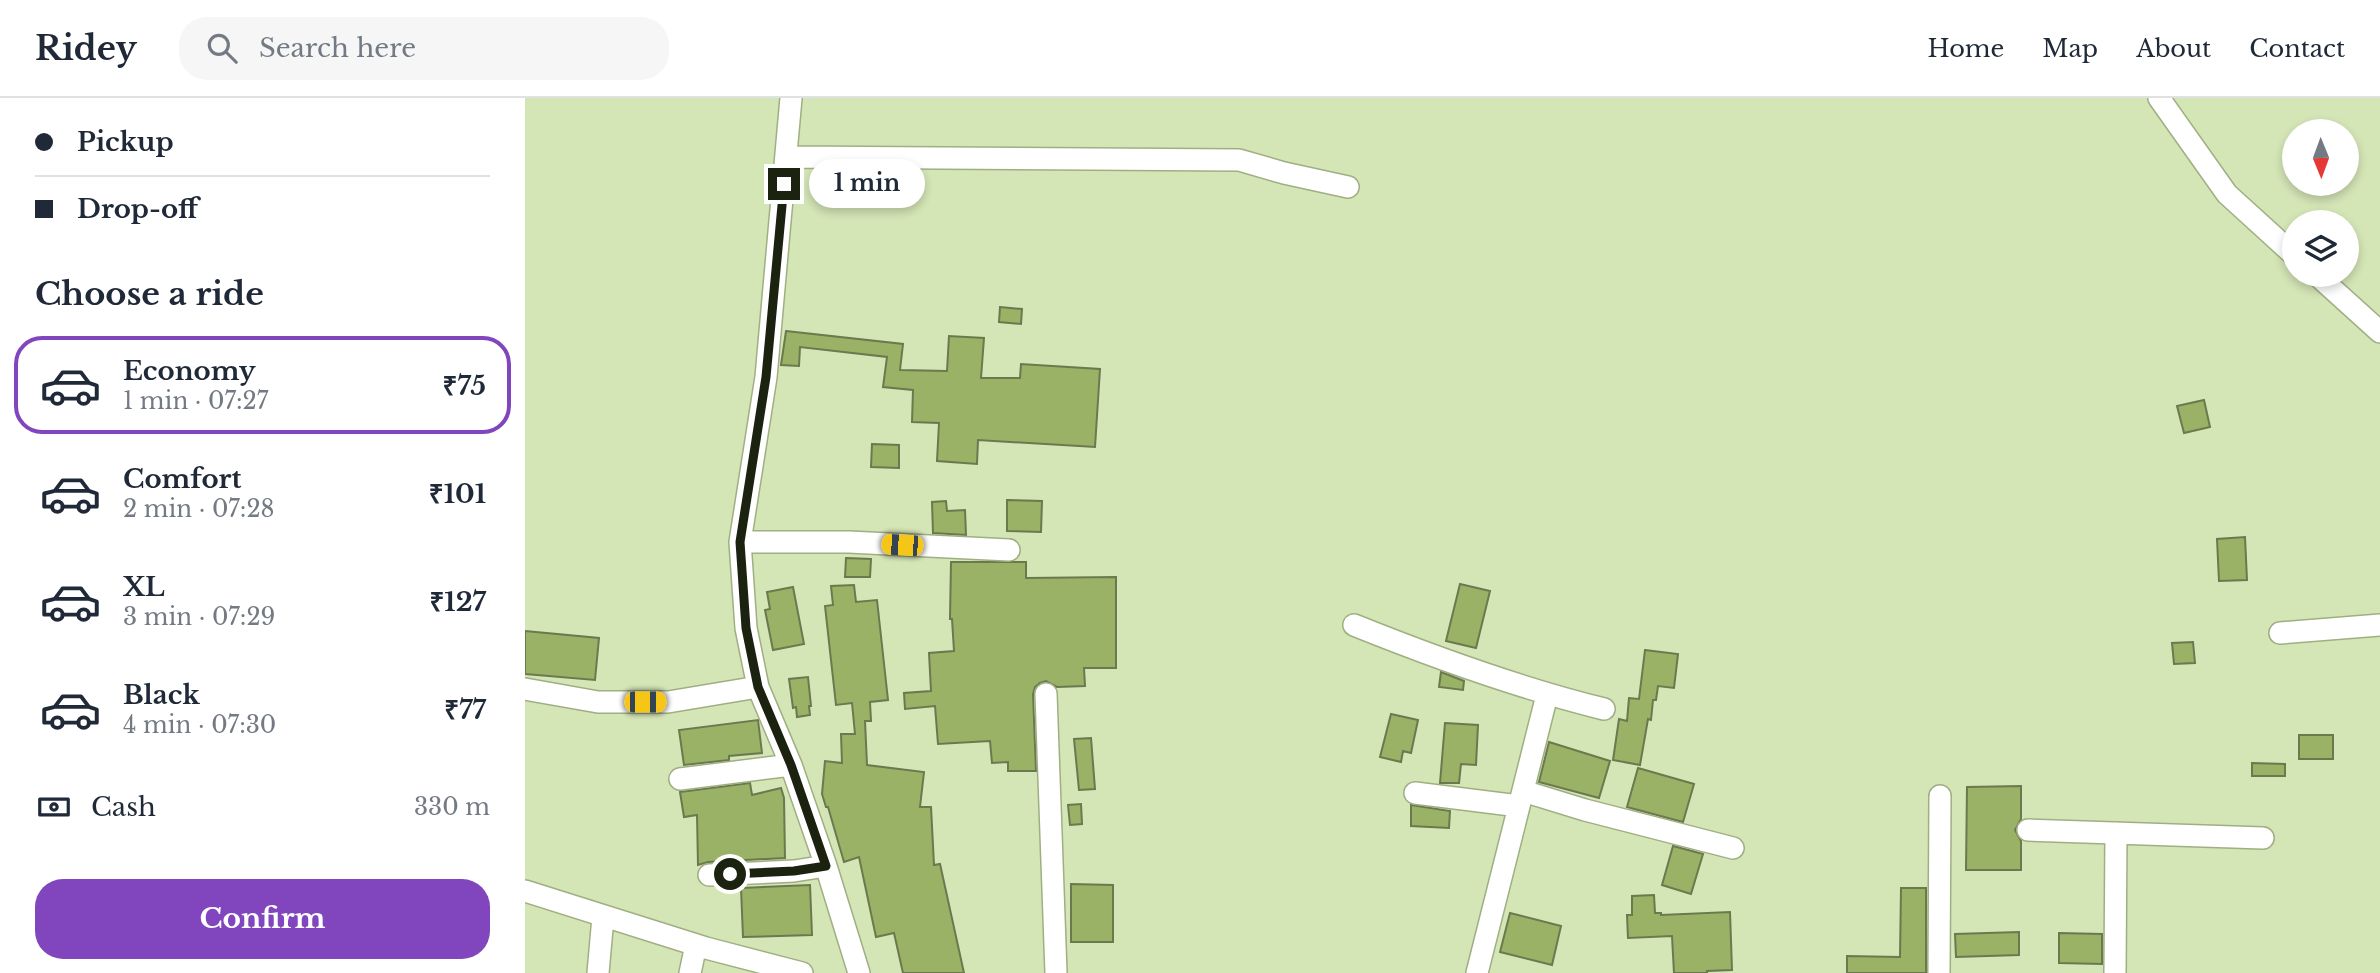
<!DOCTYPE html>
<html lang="en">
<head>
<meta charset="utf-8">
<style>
	:root { --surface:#fff; --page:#f6f6f7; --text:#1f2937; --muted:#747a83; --line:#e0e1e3; --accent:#8146bd }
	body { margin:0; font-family:"Libre Baskerville",serif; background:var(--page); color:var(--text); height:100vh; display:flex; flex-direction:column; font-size:26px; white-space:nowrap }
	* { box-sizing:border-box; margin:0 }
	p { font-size:23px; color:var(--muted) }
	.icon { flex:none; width:38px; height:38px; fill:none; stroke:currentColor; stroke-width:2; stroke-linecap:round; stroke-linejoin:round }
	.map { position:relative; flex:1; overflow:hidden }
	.sheet { display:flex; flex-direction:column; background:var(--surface); width:525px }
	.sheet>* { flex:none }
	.top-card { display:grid; align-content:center; height:154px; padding:0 35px; background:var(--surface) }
	.needle { width:46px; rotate:179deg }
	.fabs { position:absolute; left:1757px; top:21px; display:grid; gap:14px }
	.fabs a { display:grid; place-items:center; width:77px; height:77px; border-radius:50%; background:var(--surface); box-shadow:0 4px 10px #0003; font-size:35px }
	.end { position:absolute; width:32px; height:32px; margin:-16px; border:9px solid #1c2210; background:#fff; box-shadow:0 0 0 4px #fff }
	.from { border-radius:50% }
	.bubble { position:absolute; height:49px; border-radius:24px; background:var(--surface); box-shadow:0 4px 10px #0003; font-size:23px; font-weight:700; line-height:49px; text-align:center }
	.car { position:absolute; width:21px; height:42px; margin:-21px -10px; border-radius:9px; box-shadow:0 0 5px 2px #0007; background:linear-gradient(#f5c518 24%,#345 0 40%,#f5c518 0 76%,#345 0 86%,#f5c518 0) }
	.top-card b { display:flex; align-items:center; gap:24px; height:66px; font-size:26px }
	.top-card b+b { border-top:2px solid var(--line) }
	.top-card i { width:18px; height:18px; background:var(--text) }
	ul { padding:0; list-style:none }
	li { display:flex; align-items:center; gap:21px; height:98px; margin:0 14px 10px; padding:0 21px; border:4px solid transparent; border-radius:28px }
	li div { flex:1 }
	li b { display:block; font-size:26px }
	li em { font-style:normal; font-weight:700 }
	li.current { border-color:var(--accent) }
	li>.icon { width:63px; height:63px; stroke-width:1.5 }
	h2 { padding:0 35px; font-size:32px; line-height:84px }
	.pay { display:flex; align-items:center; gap:18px; height:77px; padding:0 35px; font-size:26px }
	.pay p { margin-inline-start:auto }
	.button { display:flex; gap:14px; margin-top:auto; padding:14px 35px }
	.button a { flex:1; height:80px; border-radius:28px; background:var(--accent); color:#fff; font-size:28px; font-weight:700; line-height:80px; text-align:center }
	header { display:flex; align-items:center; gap:42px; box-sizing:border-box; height:98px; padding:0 35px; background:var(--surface); border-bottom:2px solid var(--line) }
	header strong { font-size:33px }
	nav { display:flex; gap:38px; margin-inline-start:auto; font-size:24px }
	.search { width:490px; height:63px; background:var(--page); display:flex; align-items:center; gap:18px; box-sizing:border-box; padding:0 24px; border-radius:28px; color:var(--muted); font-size:26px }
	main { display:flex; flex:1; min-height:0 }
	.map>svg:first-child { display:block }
	.building { fill:#9ab266; stroke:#6b794f; stroke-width:2 }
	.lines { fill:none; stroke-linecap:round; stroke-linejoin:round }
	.minor-casing { stroke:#a0af83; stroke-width:24 }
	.minor { stroke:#fff; stroke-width:21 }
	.route { stroke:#1c2210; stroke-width:9 }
</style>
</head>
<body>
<header>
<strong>Ridey</strong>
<div class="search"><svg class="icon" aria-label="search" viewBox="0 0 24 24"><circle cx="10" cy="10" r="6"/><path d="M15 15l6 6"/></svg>Search here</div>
<nav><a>Home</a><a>Map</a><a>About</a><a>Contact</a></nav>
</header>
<main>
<section class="sheet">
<div class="top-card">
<b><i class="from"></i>Pickup</b>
<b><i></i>Drop-off</b>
</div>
<h2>Choose a ride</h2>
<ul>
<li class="current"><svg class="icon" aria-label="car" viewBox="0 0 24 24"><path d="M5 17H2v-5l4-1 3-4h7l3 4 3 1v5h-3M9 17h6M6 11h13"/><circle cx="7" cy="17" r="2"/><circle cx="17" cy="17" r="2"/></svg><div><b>Economy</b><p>1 min · 07:27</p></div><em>₹75</em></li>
<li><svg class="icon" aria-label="car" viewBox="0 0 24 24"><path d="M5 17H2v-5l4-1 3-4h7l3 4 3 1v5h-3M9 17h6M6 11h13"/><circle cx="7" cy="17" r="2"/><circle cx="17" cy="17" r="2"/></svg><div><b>Comfort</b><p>2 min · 07:28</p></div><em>₹101</em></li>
<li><svg class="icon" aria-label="car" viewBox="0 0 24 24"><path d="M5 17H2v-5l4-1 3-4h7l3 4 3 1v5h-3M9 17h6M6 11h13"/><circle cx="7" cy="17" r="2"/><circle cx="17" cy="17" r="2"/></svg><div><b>XL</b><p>3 min · 07:29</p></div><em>₹127</em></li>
<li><svg class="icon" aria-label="car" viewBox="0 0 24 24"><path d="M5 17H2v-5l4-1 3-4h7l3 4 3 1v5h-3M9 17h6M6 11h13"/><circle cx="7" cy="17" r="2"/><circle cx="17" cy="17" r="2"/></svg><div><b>Black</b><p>4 min · 07:30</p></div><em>₹77</em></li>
</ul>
<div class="pay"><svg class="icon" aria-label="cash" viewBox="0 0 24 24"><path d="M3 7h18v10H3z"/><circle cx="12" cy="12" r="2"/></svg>Cash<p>330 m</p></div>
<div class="button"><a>Confirm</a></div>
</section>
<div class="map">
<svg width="1855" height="875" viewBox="0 0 1855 875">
	<rect width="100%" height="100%" fill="#d4e5b6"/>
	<path class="building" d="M 475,209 L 497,211 L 496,226 L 474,224 Z
		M 261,233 L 378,246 L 375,272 L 422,273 L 424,238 L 459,240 L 456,280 L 495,280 L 496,266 L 575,271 L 570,349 L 453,342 L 452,366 L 412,363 L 414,325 L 387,324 L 388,292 L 358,289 L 362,259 L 275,249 L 274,268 L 256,267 Z
		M 1679,302 L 1685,329 L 1659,335 L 1652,308 Z
		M 347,346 L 374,347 L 374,370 L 346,369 Z
		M 482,402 L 517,403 L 516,434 L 482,433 Z
		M 421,403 L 422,413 L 440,412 L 441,437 L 408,435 L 407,404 Z
		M 1720,439 L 1722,482 L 1694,483 L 1692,441 Z
		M 321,460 L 346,461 L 345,479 L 320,479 Z
		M 426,464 L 501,464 L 501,480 L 591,479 L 591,570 L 559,570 L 560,588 L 532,589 L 521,583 L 515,585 L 510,589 L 508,596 L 511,673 L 483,673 L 483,664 L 467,665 L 465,643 L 413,646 L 410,608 L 380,611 L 379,595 L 406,593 L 404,555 L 429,553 L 427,521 L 425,521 Z
		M 935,486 L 965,493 L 951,550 L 921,543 Z
		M 329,487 L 331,504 L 352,502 L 363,602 L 345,604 L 346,623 L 340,623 L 342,667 L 399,674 L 395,709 L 406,709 L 409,767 L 415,766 L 439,875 L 378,875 L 369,835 L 351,839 L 334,759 L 319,764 L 303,709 L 301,709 L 297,696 L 300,663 L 317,665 L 316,636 L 330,636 L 327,605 L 311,607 L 300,508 L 308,507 L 306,488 Z
		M 268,489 L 279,546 L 248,552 L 240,512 L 245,511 L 242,494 Z
		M 0,533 L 74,540 L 70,582 L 0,576 Z
		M 1668,544 L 1670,565 L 1649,566 L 1647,545 Z
		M 1120,552 L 1153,556 L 1149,590 L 1133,588 L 1131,602 L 1128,602 L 1126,622 L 1123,621 L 1115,667 L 1088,662 L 1094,621 L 1102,623 L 1104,600 L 1114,601 Z
		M 916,574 L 939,583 L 938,592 L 914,589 Z
		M 283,579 L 286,608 L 284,608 L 285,617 L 272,619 L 271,609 L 268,610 L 264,581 Z
		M 866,616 L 893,622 L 886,655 L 878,653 L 876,664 L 855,659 Z
		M 233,622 L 237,655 L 204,658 L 204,662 L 159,667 L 154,632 Z
		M 920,625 L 953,627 L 951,667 L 936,666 L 934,685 L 915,685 Z
		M 1774,637 L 1808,637 L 1808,661 L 1774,661 Z
		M 566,640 L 570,691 L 554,692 L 549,641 Z
		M 1024,644 L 1085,663 L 1074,700 L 1014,684 Z
		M 1727,665 L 1760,666 L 1760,678 L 1727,678 Z
		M 1113,670 L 1169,686 L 1158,724 L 1102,709 Z
		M 225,685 L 227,697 L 256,690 L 259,700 L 260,760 L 183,764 L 173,767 L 172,717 L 159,719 L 155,694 Z
		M 1496,688 L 1496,721 L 1490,732 L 1496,743 L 1496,772 L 1441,772 L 1442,689 Z
		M 556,706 L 557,726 L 545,727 L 543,707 Z
		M 886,707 L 925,713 L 924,730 L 886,728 Z
		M 1148,748 L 1178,756 L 1166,796 L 1137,787 Z
		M 546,786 L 588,787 L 588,844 L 546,844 Z
		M 285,787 L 287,837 L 218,839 L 216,790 Z
		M 1376,790 L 1401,790 L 1401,875 L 1322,875 L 1322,858 L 1375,859 Z
		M 1129,797 L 1130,815 L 1136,815 L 1136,817 L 1205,814 L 1207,872 L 1182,873 L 1182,875 L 1149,875 L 1147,838 L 1103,840 L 1102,817 L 1107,817 L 1107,798 Z
		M 985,815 L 1036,828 L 1027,867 L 975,854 Z
		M 1494,834 L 1494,857 L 1431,859 L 1430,836 Z
		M 1534,835 L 1577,836 L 1577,866 L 1534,865 Z"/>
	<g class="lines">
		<defs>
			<path id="minor" d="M 266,0 L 241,279 L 215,444 L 221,530 L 233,589 L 266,667 L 301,768 L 334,875
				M 1634,0 L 1702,96 L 1769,157
				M 262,59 L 714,62 L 759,75 L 823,89
				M 1792,177 L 1855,234
				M 215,444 L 324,444 L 484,452
				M 829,527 C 911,560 994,590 1079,611
				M 1755,535 L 1855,527
				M 0,591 L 73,604 L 143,604 L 233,589
				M 521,596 L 531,875
				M 155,681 L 266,667
				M 998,693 L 1060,712 L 1208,750
				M 890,695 L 994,708
				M 1503,732 L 1738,740
				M 184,777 L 269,773 L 301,768
				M 0,793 L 181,850 L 277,875
				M 73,875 L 78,819
				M 165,875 L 171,847
				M 952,875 L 1022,597
				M 1414,875 L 1415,698
				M 1590,875 L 1591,735"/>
		</defs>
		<use href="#minor" class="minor-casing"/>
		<use href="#minor" class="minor"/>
	</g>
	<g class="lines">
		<path class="route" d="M 205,776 L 269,773 L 301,768 L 266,667 L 233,589 L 221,530 L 215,444 L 241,279 L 259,86"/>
	</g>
</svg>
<div class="fabs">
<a><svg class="needle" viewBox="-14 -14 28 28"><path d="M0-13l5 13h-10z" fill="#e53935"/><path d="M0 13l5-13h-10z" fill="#747a83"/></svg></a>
<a><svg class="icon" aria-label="layers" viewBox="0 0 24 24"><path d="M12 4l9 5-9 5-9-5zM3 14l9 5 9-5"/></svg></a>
</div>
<i class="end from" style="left:205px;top:776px"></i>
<i class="end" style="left:259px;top:86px"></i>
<div class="bubble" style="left:284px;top:61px;width:116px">1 min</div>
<i class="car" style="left:377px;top:447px;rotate:273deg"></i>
<i class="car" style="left:120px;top:604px;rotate:90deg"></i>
</div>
</main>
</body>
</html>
